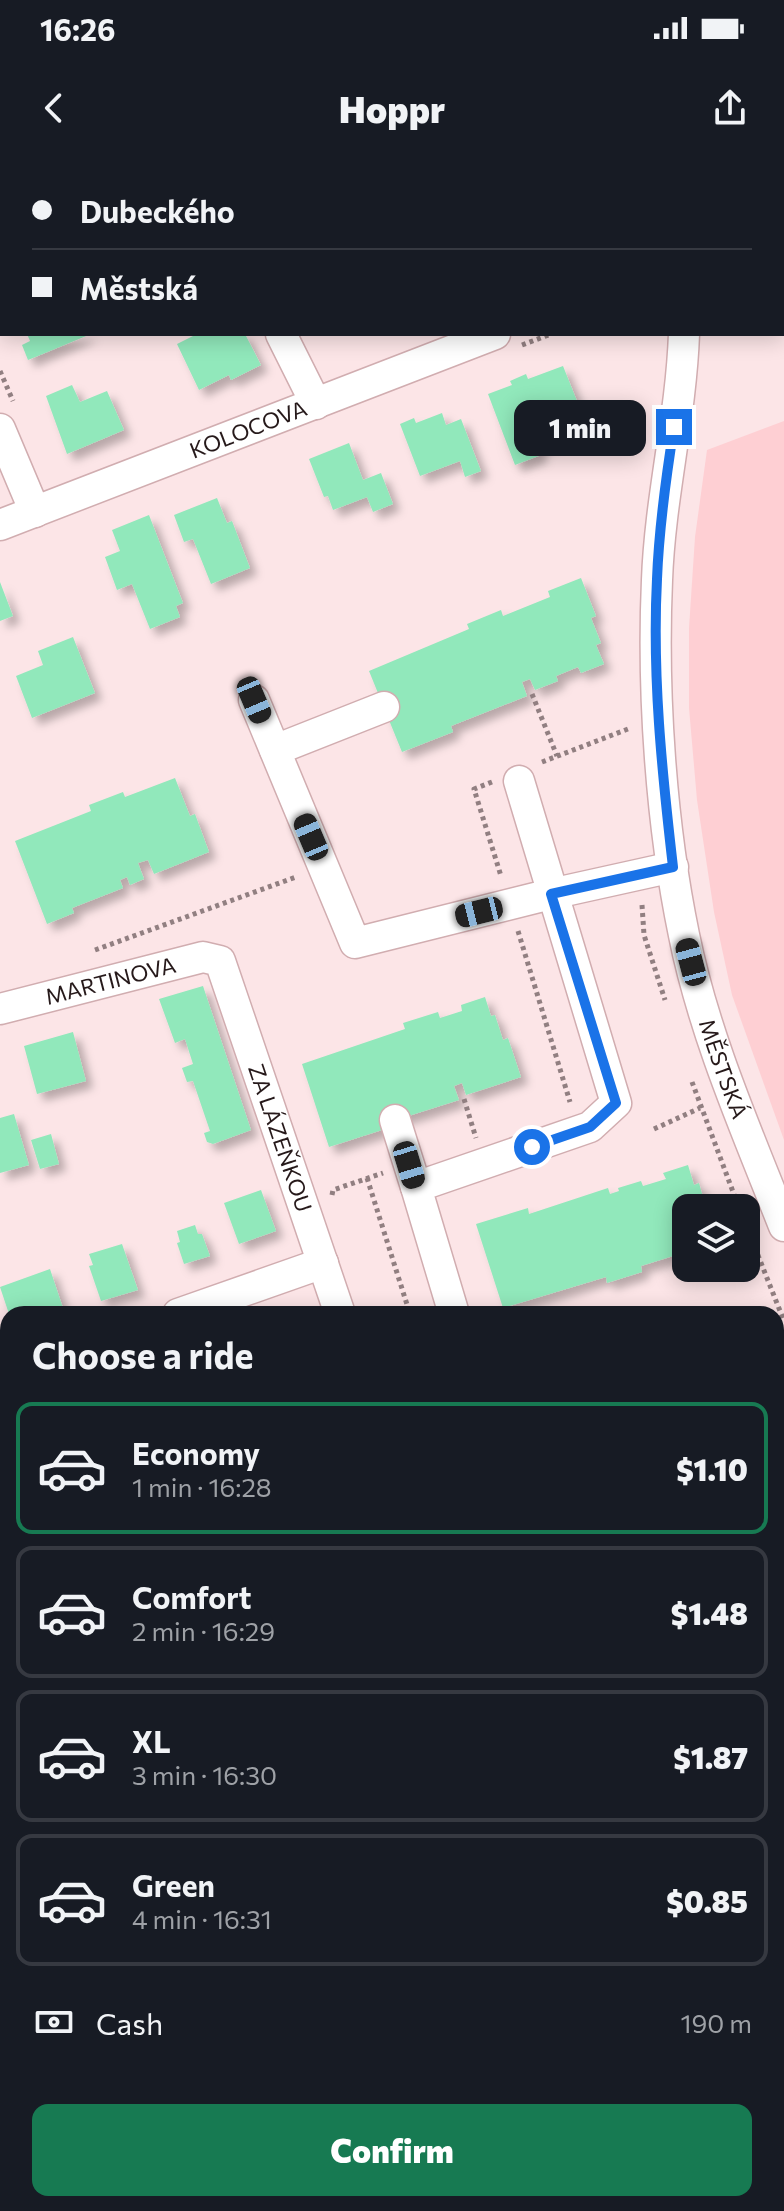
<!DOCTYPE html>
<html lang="en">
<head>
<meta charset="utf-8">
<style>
	:root { --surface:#171b24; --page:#242831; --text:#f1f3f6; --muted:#9ea1a6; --line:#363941; --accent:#177a52 }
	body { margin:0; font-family:Commissioner,sans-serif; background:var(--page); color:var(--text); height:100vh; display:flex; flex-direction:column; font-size:30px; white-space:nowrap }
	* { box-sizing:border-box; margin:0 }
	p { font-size:26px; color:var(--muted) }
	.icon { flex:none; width:44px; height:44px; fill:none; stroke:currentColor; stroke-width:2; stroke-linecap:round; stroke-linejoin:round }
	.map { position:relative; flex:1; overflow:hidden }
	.sheet { position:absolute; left:0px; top:1146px; width:784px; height:906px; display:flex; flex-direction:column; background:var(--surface); border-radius:24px 24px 0 0; box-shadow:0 4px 20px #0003 }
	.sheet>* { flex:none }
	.hud { position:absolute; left:0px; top:0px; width:784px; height:176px; box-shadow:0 4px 20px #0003; display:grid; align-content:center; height:176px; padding:0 32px; background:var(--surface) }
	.tools { position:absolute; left:672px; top:1034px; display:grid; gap:16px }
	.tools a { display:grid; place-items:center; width:88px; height:88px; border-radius:16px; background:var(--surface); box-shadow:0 4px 20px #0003; font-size:40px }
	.end { position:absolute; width:36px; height:36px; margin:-18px; border:10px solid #1a73e8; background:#fff; box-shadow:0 0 0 4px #fff }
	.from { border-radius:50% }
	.bubble { position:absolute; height:56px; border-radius:16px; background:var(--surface); box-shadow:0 4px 20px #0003; font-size:26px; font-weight:800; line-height:56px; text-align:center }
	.car { position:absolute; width:24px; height:48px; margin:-24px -12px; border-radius:10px; box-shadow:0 0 6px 2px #0007; background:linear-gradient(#222 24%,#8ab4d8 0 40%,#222 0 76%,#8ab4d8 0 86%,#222 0) }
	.hud b { display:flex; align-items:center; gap:28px; height:76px; font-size:30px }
	.hud b+b { border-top:2px solid var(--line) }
	.hud i { width:20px; height:20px; background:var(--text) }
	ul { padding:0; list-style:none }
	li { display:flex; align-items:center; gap:24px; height:132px; margin:0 16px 12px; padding:0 16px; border:4px solid var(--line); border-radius:16px }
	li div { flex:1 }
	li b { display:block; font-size:30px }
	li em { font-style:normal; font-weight:800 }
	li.selected { border-color:var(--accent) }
	li>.icon { width:72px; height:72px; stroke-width:1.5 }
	h2 { padding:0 32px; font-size:36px; line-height:96px }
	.pay { display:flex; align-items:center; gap:20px; height:88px; padding:0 32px; font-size:30px }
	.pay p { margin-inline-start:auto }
	.action { display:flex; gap:16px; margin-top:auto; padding:16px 32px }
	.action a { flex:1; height:92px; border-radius:16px; background:var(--accent); color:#fff; font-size:32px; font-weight:800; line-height:92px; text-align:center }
	.status { display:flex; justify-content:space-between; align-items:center; height:56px; padding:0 40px; background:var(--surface); direction:ltr }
	.status svg { height:22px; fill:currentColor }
	header { display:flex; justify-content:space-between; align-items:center; height:104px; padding:0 32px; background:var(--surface); font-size:36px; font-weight:800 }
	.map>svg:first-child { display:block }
	.green { fill:#fecfd3 }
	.building { fill:#91e8bb; filter:url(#shadow) }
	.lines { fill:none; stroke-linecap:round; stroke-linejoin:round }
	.minor-casing { stroke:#d1adb0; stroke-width:33 }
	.path { stroke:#917f81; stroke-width:5; stroke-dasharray:4 4; stroke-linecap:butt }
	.minor { stroke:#fff; stroke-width:30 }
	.route { stroke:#1a73e8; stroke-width:10 }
	.labels { text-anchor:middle; stroke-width:7; stroke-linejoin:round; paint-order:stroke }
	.street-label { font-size:22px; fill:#26191a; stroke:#fef7f7 }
</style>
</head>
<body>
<div class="status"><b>16:26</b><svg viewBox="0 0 49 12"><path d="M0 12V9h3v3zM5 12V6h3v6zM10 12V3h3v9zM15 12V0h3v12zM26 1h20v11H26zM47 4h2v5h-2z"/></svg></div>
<header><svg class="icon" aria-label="back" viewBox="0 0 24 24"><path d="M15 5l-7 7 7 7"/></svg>Hoppr<svg class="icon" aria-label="share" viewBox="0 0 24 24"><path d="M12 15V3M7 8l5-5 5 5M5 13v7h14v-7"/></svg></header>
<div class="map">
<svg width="784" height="2051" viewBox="0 0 784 2051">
	<defs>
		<filter id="shadow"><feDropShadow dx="7" dy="7" stdDeviation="4" flood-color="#0004"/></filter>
	</defs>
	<rect width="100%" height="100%" fill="#fce5e7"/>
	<path class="green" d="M 784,261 L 784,980 L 732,835 L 714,752 L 697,640 L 689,548 L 689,468 L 695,377 L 707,290 Z"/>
	<path class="building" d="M 27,174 L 91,174 L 28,200 L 22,185 L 30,181 Z
		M 197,174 L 245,174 L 261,205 L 231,220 L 229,215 L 199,230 L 177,184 Z
		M 563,206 L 577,241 L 560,247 L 571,274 L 538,287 L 541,295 L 515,305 L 488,234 L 512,225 L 510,221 L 526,214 L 528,219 Z
		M 72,225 L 80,242 L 107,231 L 124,270 L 67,294 L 46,236 Z
		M 442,253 L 446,265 L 461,259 L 481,311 L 465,317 L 460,301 L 420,316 L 400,264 L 414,258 L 416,263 Z
		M 349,283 L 363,320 L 381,313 L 393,344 L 373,352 L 367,337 L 333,350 L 328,336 L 324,337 L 309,299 Z
		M 217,338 L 227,363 L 232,361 L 250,408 L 211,424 L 193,379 L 184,382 L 174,355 Z
		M 149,355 L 183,443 L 176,446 L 180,457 L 150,469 L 132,424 L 117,430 L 105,397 L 120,391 L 112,370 Z
		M 581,418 L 596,456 L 591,458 L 601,483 L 596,485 L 604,504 L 581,513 L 578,507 L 556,516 L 558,521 L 535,530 L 530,519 L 522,522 L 527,536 L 451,566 L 453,572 L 402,592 L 369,511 L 469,469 L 467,464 L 501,450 L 503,456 L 550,437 L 548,431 Z
		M 0,422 L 13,456 L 0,461 Z
		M 73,477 L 95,533 L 32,558 L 16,516 L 43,505 L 38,491 Z
		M 175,618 L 190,656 L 195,654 L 209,692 L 154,714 L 148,700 L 138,703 L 144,719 L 130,725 L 127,717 L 120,720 L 123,728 L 72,748 L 74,753 L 47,764 L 15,681 L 91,651 L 89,645 L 123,632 L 125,637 Z
		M 203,826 L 251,970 L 213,984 L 207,982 L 204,973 L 210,971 L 193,921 L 187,922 L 182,908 L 193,904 L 185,879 L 175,883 L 159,839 Z
		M 485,837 L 491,856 L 495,855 L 503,880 L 508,878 L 521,917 L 466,935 L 462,923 L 454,926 L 459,940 L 380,965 L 382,970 L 329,987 L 302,904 L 405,869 L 403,863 L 438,852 L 440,858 L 462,851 L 461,845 Z
		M 73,872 L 86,921 L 37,934 L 24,886 Z
		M 14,954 L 29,1005 L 0,1013 L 0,958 Z
		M 51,974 L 59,1004 L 40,1009 L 31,980 Z
		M 688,1005 L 694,1025 L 699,1023 L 706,1048 L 686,1048 L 686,1092 L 641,1106 L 642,1112 L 607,1123 L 606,1117 L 503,1148 L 476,1064 L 528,1048 L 529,1054 L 608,1028 L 610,1034 L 619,1031 L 618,1028 L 641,1021 L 643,1026 L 666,1019 L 663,1013 Z
		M 261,1030 L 276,1071 L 239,1084 L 224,1043 Z
		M 195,1065 L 198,1074 L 202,1074 L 210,1096 L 184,1104 L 177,1083 L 180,1082 L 177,1071 Z
		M 122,1084 L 138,1130 L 101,1141 L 89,1106 L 93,1105 L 89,1094 Z
		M 50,1109 L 65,1154 L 9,1154 L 0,1127 Z
		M 776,1205 L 784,1226 L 784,1270 L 778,1272 L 776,1266 Z
		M 784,1385 L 784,1428 L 781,1420 L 784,1413 L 776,1396 L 776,1389 Z
		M 8,1860 L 8,1905 L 0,1907 L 0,1862 Z
		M 367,2044 L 428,2044 L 430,2051 L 369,2051 Z
		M 581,2044 L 627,2044 L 629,2051 L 584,2051 Z"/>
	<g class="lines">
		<defs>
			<g id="minor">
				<path d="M 206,0 L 206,2"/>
				<path d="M 675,0 L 676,2"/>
				<path d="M 281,174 L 316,244"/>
				<path id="s1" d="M 684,174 C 681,257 660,337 657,420 C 652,533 661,664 684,775 C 704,875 747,972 784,1066"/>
				<path d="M 0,269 L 35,352"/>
				<path id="s2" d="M 0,365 L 495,174"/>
				<path d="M 254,540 L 355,783 L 551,734 L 673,707"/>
				<path d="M 275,590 L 384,547"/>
				<path id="s3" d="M 0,849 L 203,797 L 220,801 L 340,1154"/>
				<path d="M 395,960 L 416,1027"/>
				<path d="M 178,1154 L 323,1103"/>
				<path d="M 454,1154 L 416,1027 L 590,967 L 616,943 L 519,621"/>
				<path d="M 0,1216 L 8,1213"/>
				<path d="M 776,1311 L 784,1307"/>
				<path d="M 81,2044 L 82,2051"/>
				<path d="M 316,2044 L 319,2051"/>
				<path d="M 675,2044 L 678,2051"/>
			</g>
		</defs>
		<use href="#minor" class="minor-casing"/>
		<path class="path" d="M 369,2 L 373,0
			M 522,185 L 551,174
			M 0,211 L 13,241
			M 532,534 L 557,596
			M 542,602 L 628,569
			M 492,622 L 474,629 L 501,716
			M 642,745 L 644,775 L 665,840
			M 518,771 L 570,942
			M 95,790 L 296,717
			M 692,922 L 739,1048
			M 464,939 L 476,978
			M 654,969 L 700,948
			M 367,1018 L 410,1154
			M 332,1035 L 333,1030 L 383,1013
			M 746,1065 L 784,1161"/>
		<use href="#minor" class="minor"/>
	</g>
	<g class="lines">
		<path class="route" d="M 532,987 L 590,967 L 616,943 L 551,734 L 673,707 C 662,612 652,515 657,419 C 659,368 666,317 674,267"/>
	</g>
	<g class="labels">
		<g class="street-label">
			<text dy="8" stroke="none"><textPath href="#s2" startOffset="266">KOLOCOVA</textPath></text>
			<text dy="8" stroke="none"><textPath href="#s3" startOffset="114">MARTINOVA</textPath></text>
			<text dy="8" stroke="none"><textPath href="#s1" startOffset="744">MĚSTSKÁ</textPath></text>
			<text dy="8" stroke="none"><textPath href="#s3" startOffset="414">ZA LÁZEŇKOU</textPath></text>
		</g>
	</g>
</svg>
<div class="tools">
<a><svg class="icon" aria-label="layers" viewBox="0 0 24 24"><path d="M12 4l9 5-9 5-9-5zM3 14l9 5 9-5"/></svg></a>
</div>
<i class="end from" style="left:532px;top:987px"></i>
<i class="end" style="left:674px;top:267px"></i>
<div class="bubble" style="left:514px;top:240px;width:132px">1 min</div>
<i class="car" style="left:254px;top:540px;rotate:157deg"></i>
<i class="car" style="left:311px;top:677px;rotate:337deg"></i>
<i class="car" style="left:479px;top:752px;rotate:256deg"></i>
<i class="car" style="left:691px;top:802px;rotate:345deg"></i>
<i class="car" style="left:409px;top:1005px;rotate:163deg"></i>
<div class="hud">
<b><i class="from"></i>Dubeckého</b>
<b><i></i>Městská</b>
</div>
<section class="sheet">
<h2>Choose a ride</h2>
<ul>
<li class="selected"><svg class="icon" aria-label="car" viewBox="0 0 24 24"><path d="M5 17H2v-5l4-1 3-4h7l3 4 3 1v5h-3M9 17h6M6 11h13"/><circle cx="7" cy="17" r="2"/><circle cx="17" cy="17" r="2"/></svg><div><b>Economy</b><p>1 min · 16:28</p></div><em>$1.10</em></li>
<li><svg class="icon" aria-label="car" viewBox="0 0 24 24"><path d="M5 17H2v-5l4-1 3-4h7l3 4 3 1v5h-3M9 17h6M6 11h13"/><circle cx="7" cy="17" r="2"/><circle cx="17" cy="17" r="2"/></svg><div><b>Comfort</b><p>2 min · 16:29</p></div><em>$1.48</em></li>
<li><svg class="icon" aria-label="car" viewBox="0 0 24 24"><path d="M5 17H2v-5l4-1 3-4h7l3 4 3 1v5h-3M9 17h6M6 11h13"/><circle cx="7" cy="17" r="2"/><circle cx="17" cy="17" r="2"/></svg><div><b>XL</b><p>3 min · 16:30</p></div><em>$1.87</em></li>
<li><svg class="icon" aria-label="car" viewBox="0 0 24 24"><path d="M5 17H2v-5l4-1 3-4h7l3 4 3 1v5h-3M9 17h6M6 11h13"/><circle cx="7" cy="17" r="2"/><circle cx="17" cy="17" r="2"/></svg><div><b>Green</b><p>4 min · 16:31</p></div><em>$0.85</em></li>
</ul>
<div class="pay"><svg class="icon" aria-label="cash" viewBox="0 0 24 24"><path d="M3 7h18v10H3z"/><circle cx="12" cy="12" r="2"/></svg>Cash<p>190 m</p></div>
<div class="action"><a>Confirm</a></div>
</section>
</div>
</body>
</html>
